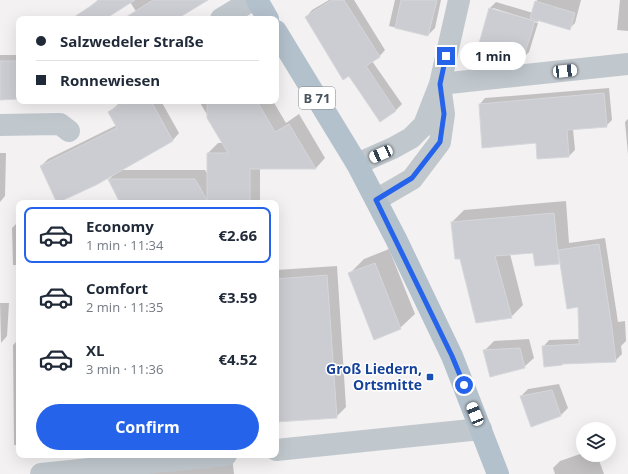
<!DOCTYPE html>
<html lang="en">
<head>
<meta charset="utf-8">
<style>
	:root { --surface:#fff; --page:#f2f2f3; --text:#1f2937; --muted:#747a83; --line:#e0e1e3; --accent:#2563eb }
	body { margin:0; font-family:"Open Sans",sans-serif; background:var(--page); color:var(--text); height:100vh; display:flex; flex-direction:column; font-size:15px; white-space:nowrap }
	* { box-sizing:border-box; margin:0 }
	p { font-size:13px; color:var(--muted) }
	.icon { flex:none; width:22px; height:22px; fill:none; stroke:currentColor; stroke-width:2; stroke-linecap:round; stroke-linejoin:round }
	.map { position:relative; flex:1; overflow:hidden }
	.drawer { position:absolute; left:16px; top:200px; width:263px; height:258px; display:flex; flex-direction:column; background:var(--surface); border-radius:8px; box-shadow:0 4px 16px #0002 }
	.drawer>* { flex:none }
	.banner { position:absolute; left:16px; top:16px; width:263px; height:88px; border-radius:8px; box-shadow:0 4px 16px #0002; display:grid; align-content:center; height:88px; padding:0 20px; background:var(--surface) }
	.controls { position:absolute; left:576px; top:422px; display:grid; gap:8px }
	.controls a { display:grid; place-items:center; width:40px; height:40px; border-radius:50%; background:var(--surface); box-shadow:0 4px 16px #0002; font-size:20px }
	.end { position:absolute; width:18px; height:18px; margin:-9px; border:5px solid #2563eb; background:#fff; box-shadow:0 0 0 2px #fff }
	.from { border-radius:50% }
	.bubble { position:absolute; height:28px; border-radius:14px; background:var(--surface); box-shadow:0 4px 16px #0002; font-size:13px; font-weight:700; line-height:28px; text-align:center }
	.car { position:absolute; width:12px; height:24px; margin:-12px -6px; border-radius:5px; box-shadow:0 0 3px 1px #0007; background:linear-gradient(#fff 24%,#345 0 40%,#fff 0 76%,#345 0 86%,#fff 0) }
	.banner b { display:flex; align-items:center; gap:14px; height:38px; font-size:15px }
	.banner b+b { border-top:1px solid var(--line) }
	.banner i { width:10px; height:10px; background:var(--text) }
	ul { padding:7px 0 0; list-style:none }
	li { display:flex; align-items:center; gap:12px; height:56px; margin:0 8px 6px; padding:0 12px; border:2px solid transparent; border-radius:8px }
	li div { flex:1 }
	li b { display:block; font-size:15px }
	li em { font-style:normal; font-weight:700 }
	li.active { border-color:var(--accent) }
	li>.icon { width:36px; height:36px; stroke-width:1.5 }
	.primary-button { display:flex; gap:8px; margin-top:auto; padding:8px 20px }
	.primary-button a { flex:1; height:46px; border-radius:24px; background:var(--accent); color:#fff; font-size:16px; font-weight:700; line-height:46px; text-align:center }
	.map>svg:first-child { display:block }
	.shadow { fill:#0003 }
	.building { fill:#cbcdd2; stroke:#d5d7db }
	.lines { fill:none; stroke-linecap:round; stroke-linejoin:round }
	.minor { stroke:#c0c8ce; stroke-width:22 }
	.major { stroke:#b3c1cc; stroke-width:22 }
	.route { stroke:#2563eb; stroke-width:5 }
	.transit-dot { fill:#1a4fb4; stroke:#fff; stroke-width:1.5 }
	.labels { text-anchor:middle; stroke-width:3; stroke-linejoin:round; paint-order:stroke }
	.shield { fill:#fff; stroke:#80878d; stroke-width:1 }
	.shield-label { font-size:13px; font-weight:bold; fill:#4a545c }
	.transit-label { font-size:14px; font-weight:bold; fill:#164399; stroke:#fff; text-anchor:end }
</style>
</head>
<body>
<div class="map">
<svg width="628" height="474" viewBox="0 0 628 474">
	<rect width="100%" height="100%" fill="#f3f1f1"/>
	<path class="shadow" d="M 98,0 L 195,0 L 160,19 L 141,19 L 130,2 L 103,19 L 90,19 L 84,11 Z
		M 329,0 L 354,0 L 385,50 L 379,57 L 372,61 L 402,104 L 396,110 L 380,120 L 306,17 L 312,10 Z
		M 395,0 L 441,0 L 435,28 L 428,35 L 389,26 Z
		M 537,0 L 581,0 L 575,23 L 570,28 L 539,19 L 538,22 L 493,8 L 493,10 L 538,23 L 529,52 L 523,58 L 490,8 L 496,2 L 533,13 Z
		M 620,0 L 628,0 L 628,31 L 617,30 Z
		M 0,55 L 19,55 L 19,98 L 0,99 Z
		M 609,88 L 612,120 L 606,126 L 573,129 L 575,150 L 569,156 L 537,142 L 480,104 L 485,98 Z
		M 122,101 L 161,101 L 179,133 L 173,140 L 121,170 L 205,170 L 208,175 L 208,153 L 218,143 L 224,143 L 199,101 L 273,101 L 286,123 L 299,114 L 325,158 L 316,168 L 260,168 L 260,203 L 121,203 L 109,179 L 115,174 L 41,166 L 48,159 L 117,125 L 109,112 Z
		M 628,119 L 628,154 L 625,122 Z
		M 0,153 L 6,153 L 5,196 L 0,202 Z
		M 566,201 L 569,243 L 605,238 L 618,322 L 625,321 L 626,341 L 621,346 L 622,354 L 615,361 L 564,363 L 562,365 L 544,366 L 543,347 L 549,340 L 580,339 L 579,306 L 560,261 L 558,263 L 534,251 L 510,254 L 523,305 L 511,317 L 452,222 L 464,210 Z
		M 19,221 L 19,265 L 13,265 L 12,228 Z
		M 389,249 L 415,314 L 400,328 L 349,274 L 364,259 Z
		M 337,266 L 346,407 L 336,417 L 276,421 L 276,270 Z
		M 0,303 L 9,303 L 7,336 L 1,343 Z
		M 19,339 L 19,445 L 14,445 L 13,345 Z
		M 529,339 L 534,358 L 524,367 L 485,350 L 494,341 Z
		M 559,384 L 568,408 L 561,415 L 532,425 L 521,396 L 528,389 Z
		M 583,453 L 583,455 L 597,455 L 604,474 L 555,474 L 553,468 L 560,461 Z
		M 232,457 L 234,474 L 80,474 Z"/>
	<path class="building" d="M 100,0 L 135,0 L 105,19 L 71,19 Z
		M 153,0 L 208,0 L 177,19 L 123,19 Z
		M 332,0 L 344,0 L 380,57 L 366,66 L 396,111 L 380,122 L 349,76 L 343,80 L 305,17 Z
		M 401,0 L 437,0 L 428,36 L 395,28 Z
		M 535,1 L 575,13 L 570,30 L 530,18 Z
		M 489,8 L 535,21 L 523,59 L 478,47 Z
		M 0,61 L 19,61 L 19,99 L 0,100 Z
		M 604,93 L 607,127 L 567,130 L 569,157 L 537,159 L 536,143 L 482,148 L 479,104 Z
		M 126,101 L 151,101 L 173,141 L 96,185 L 57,203 L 40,166 L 117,128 L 108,112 Z
		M 207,101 L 257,101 L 275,132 L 289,124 L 316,169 L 250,169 L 250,203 L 120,203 L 108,179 L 195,179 L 207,200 L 207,153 L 228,153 L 207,118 Z
		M 554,213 L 559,264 L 535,266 L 533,253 L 495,256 L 512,318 L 476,323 L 460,259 L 455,259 L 451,222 Z
		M 599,244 L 612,328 L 616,362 L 562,364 L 562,365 L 544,367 L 542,346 L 579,344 L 578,307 L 567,309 L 558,250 Z
		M 375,263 L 401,329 L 374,340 L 348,273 Z
		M 327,275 L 337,418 L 276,422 L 276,279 Z
		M 520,348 L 525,368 L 490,377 L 483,350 Z
		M 552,390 L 561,416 L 531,427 L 520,396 Z"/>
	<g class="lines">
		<path class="minor" d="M 221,19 L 252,0
			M 440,84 L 628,64
			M 0,125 L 60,124 L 69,131
			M 357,164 L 393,148 L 411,138 L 424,125 L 440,84 L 459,0
			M 376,200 L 412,179 L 440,142 L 444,114 L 440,85
			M 276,450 L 481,429
			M 41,474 L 226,455"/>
		<path class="major" d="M 257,0 L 268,19
			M 276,31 L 357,164 L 396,239 L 452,356 L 498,474"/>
	</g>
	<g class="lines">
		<path class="route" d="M 446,56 L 440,84 L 444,114 L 440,142 L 412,178 L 376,200 L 452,356 L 464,385"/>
	</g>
	<rect class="transit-dot" x="426" y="373" width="8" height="8" rx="2"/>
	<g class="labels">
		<rect class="shield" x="299" y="87" width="36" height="22" rx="3"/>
		<g class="shield-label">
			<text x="317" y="103">B 71</text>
		</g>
		<g class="transit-label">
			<text x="422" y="374">Groß Liedern,<tspan x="422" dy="16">Ortsmitte</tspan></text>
		</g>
	</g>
</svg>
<div class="controls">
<a><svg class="icon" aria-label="layers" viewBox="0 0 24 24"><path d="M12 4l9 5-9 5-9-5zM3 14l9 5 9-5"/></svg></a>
</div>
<i class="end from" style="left:464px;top:385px"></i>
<i class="end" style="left:446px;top:56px"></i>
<div class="bubble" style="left:460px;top:42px;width:66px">1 min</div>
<i class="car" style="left:565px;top:71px;rotate:84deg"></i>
<i class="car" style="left:381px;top:154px;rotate:246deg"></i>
<i class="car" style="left:475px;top:414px;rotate:338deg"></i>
<div class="banner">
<b><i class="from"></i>Salzwedeler Straße</b>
<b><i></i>Ronnewiesen</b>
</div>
<section class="drawer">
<ul>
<li class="active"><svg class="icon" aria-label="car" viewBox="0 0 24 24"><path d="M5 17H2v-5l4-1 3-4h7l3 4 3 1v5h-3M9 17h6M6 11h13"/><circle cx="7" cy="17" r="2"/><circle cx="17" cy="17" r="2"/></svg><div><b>Economy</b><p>1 min · 11:34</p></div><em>€2.66</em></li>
<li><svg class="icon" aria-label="car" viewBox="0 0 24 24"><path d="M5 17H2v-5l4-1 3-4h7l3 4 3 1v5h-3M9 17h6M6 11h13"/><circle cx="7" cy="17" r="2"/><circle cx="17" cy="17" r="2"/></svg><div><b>Comfort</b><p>2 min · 11:35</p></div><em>€3.59</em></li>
<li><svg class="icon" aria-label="car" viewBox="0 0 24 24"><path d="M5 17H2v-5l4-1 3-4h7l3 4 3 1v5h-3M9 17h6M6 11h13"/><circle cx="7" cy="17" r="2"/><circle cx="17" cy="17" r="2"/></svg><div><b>XL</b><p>3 min · 11:36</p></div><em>€4.52</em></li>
</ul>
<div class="primary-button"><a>Confirm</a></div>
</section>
</div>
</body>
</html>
